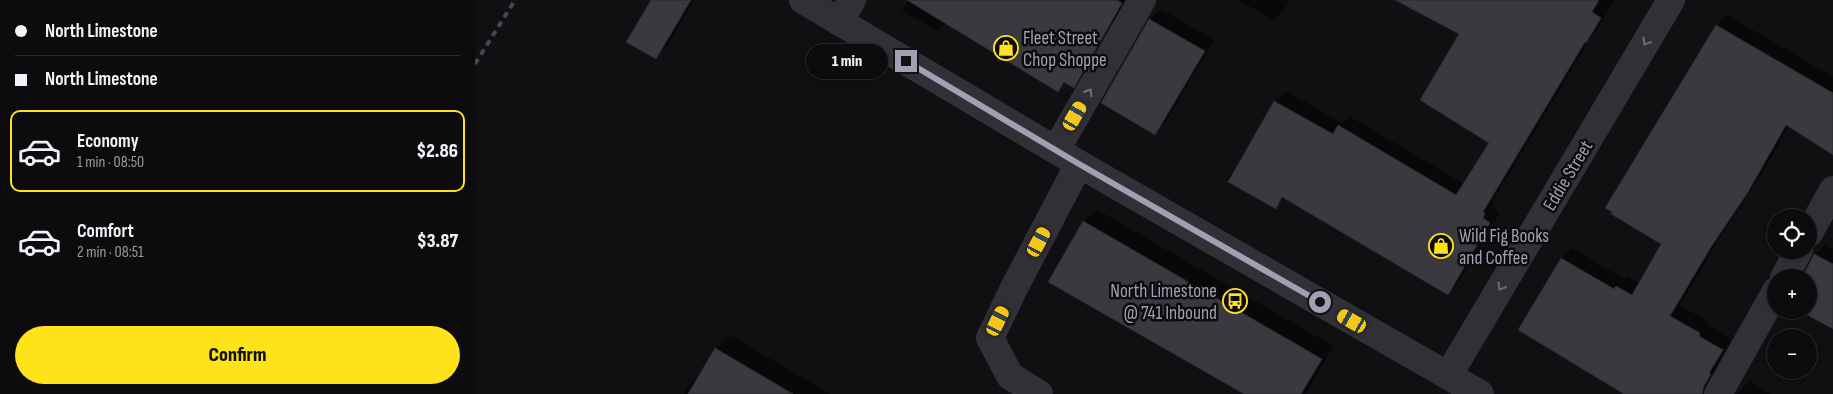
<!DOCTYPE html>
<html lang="en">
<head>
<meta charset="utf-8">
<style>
	:root { --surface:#0c0b0d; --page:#1a191b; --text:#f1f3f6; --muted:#9a9b9d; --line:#2c2b2e; --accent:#fee21a }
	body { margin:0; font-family:"Sofia Sans Condensed",sans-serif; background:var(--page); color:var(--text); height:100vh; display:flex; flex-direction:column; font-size:19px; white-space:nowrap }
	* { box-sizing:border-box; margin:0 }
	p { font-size:16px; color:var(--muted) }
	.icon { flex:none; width:28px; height:28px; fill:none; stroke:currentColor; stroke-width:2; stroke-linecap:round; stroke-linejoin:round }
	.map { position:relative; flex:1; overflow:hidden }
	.drawer { display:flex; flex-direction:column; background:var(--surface); width:475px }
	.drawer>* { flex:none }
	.top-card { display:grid; align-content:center; height:110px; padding:0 15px; background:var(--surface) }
	.tools { position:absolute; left:1292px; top:209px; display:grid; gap:10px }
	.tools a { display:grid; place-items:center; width:50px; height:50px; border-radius:50%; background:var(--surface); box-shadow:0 1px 4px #0004,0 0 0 1px var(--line); font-size:25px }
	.end { position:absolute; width:22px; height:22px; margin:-11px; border:6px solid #9fa1b3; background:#111; box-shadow:0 0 0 2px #111 }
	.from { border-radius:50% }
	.bubble { position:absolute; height:35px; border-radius:18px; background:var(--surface); box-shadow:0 1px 4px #0004,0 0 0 1px var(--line); font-size:16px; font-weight:800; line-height:35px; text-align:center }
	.car { position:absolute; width:15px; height:30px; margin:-15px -8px; border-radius:6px; box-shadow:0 0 4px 1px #0007; background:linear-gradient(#f5c518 24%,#345 0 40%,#f5c518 0 76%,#345 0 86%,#f5c518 0) }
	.top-card b { display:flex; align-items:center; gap:18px; height:48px; font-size:19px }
	.top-card b+b { border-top:1px solid var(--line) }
	.top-card i { width:12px; height:12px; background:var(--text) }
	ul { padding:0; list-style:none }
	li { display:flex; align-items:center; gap:15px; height:82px; margin:0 10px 8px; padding:0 5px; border:2px solid transparent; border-radius:10px }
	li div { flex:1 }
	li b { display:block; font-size:19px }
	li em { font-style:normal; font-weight:800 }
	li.selected { border-color:var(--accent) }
	li>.icon { width:45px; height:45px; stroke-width:1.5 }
	.button { display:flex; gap:10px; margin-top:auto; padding:10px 15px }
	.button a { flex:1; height:58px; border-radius:30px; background:var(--accent); color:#111; font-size:20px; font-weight:800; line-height:58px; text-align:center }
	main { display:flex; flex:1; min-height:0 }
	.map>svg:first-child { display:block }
	.shadow { fill:#0007 }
	.building { fill:#39393f; stroke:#2a292d }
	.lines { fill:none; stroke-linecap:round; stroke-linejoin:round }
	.minor { stroke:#303036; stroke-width:28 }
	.rail { stroke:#47474f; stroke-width:4; stroke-dasharray:6 5; stroke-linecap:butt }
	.oneway { stroke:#6d6e7b }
	.route { stroke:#9fa1b3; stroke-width:6 }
	.labels { text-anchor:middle; stroke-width:5; stroke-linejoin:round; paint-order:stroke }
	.poi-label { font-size:19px; fill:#9fa1b3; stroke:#0b0a0c; text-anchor:start }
	.street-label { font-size:19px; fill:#9fa1b3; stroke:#0b0a0c }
</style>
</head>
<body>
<main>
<section class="drawer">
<div class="top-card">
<b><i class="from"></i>North Limestone</b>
<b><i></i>North Limestone</b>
</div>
<ul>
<li class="selected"><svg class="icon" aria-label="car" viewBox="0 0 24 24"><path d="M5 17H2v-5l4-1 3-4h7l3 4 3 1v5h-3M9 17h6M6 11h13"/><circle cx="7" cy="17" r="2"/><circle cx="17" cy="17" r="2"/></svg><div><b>Economy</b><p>1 min · 08:50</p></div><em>$2.86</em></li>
<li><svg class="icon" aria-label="car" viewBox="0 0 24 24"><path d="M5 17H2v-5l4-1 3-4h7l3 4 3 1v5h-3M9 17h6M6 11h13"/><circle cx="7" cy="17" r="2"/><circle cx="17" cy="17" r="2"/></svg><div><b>Comfort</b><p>2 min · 08:51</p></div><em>$3.87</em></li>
</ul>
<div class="button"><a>Confirm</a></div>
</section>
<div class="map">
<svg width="1358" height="394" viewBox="0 0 1358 394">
	<rect width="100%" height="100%" fill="#100f11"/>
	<path class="shadow" d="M 178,0 L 219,0 L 191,48 L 181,58 Z
		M 433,0 L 654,0 L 612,73 L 599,86 L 591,82 L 583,90 L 471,22 L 462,30 L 427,11 Z
		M 764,0 L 815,0 L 809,10 L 799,21 Z
		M 1007,0 L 1140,0 L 1121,31 L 1116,37 L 1017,202 L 1020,203 L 1017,208 L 1025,212 L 983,283 L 972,293 L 810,197 L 800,207 L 754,182 L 800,101 L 811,91 L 867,123 L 874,116 L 989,184 L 1016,142 Z
		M 686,9 L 739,40 L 690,123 L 680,134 L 627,103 L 675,19 Z
		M 1252,15 L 1358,77 L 1358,149 L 1314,126 L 1283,180 L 1246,235 L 1205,305 L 1235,323 L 1233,325 L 1257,339 L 1244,363 L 1246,364 L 1242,394 L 1153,394 L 1087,259 L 1097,248 L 1149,279 L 1152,276 L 1165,284 L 1188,244 L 1242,26 Z
		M 621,209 L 858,346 L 831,394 L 771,394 L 609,222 Z
		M 1350,244 L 1358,249 L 1358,316 L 1326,310 L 1334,310 L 1334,278 L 1340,255 Z
		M 255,335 L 355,394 L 209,394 L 214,385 L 228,372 L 241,349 Z
		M 1274,381 L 1296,394 L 1262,394 Z"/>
	<path class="building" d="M 176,0 L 216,0 L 181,59 L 151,42 Z
		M 432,0 L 642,0 L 647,3 L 599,88 L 589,82 L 583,92 Z
		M 920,0 L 1124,0 L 1117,12 L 1126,18 L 1111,43 L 1110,42 L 1008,212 L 1010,214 L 1008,218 L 1015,223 L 973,295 L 807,197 L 801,209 L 753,182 L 799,101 L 858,134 L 863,125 L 981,195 L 1014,143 L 945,100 L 984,34 Z
		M 674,19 L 730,51 L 680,135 L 626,103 Z
		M 1241,25 L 1358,93 L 1358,155 L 1311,125 L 1273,192 L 1236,247 L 1195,316 L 1225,333 L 1224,336 L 1248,350 L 1234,373 L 1236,374 L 1229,386 L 1227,394 L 1149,394 L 1043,330 L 1086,258 L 1139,289 L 1141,286 L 1157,295 L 1186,244 L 1136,214 L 1137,212 L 1130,208 Z
		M 608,221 L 847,359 L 826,394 L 769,394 L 573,282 Z
		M 1339,254 L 1358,264 L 1358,329 L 1323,310 L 1334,310 L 1334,278 L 1327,278 Z
		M 240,348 L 318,394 L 213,394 Z"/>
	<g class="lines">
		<path class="minor" d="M 328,0 L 604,164 L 1005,394
			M 364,22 L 377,0
			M 581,150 L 667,0
			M 1334,233 L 1358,190
			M 1309,278 L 1324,250
			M 973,376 L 1196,0
			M 564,394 L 535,376 L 515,338 L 539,288 L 604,164
			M 1243,394 L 1301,291"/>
		<path class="rail" d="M 0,64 L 40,0"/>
	</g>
	<defs><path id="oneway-chevron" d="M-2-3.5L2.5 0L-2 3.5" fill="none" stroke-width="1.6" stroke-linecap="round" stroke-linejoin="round" transform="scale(1.25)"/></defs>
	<g class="oneway">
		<use href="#oneway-chevron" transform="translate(1171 42) rotate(121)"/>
		<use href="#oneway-chevron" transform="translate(614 92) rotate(-60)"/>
		<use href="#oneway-chevron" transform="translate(1026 287) rotate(121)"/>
	</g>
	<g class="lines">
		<path class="route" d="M 431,61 L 604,164 L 845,302"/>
	</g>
	<defs>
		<symbol id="shop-ring" viewBox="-11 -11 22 22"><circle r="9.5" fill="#0b0a0c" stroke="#fee21a" stroke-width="1.5"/><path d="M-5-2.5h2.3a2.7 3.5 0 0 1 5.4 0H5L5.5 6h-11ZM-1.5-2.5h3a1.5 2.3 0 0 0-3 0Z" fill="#fee21a"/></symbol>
		<symbol id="bus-ring" viewBox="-11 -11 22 22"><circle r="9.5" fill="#0b0a0c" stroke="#fee21a" stroke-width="1.5"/><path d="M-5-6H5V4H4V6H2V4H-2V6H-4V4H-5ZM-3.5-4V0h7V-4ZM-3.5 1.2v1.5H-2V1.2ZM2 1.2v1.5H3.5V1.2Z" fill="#fee21a"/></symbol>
	</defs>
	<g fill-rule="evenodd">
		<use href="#shop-ring" x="517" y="34" width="28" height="28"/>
		<use href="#shop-ring" x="952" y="232" width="28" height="28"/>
		<use href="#bus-ring" x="746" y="287" width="28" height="28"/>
	</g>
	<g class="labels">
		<g class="poi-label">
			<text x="548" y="44">Fleet Street<tspan x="548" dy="22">Chop Shoppe</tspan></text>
			<text x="984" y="242">Wild Fig Books<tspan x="984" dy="22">and Coffee</tspan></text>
			<text x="742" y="297" text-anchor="end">North Limestone<tspan x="742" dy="22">@ 741 Inbound</tspan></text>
		</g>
		<g class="street-label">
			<text transform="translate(1092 175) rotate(-59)" y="7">Eddie Street</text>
		</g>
	</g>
</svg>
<div class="tools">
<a><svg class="icon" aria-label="locate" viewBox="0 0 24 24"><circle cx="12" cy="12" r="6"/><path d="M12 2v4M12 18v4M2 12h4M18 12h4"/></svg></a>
<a>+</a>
<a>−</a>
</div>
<i class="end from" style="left:845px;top:302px"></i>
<i class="end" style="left:431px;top:61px"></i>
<div class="bubble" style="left:331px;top:44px;width:82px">1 min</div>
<i class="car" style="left:600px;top:116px;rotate:30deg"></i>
<i class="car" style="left:564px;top:242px;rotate:28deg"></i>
<i class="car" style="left:523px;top:321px;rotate:26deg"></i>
<i class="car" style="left:877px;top:321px;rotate:300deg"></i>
</div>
</main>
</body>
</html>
